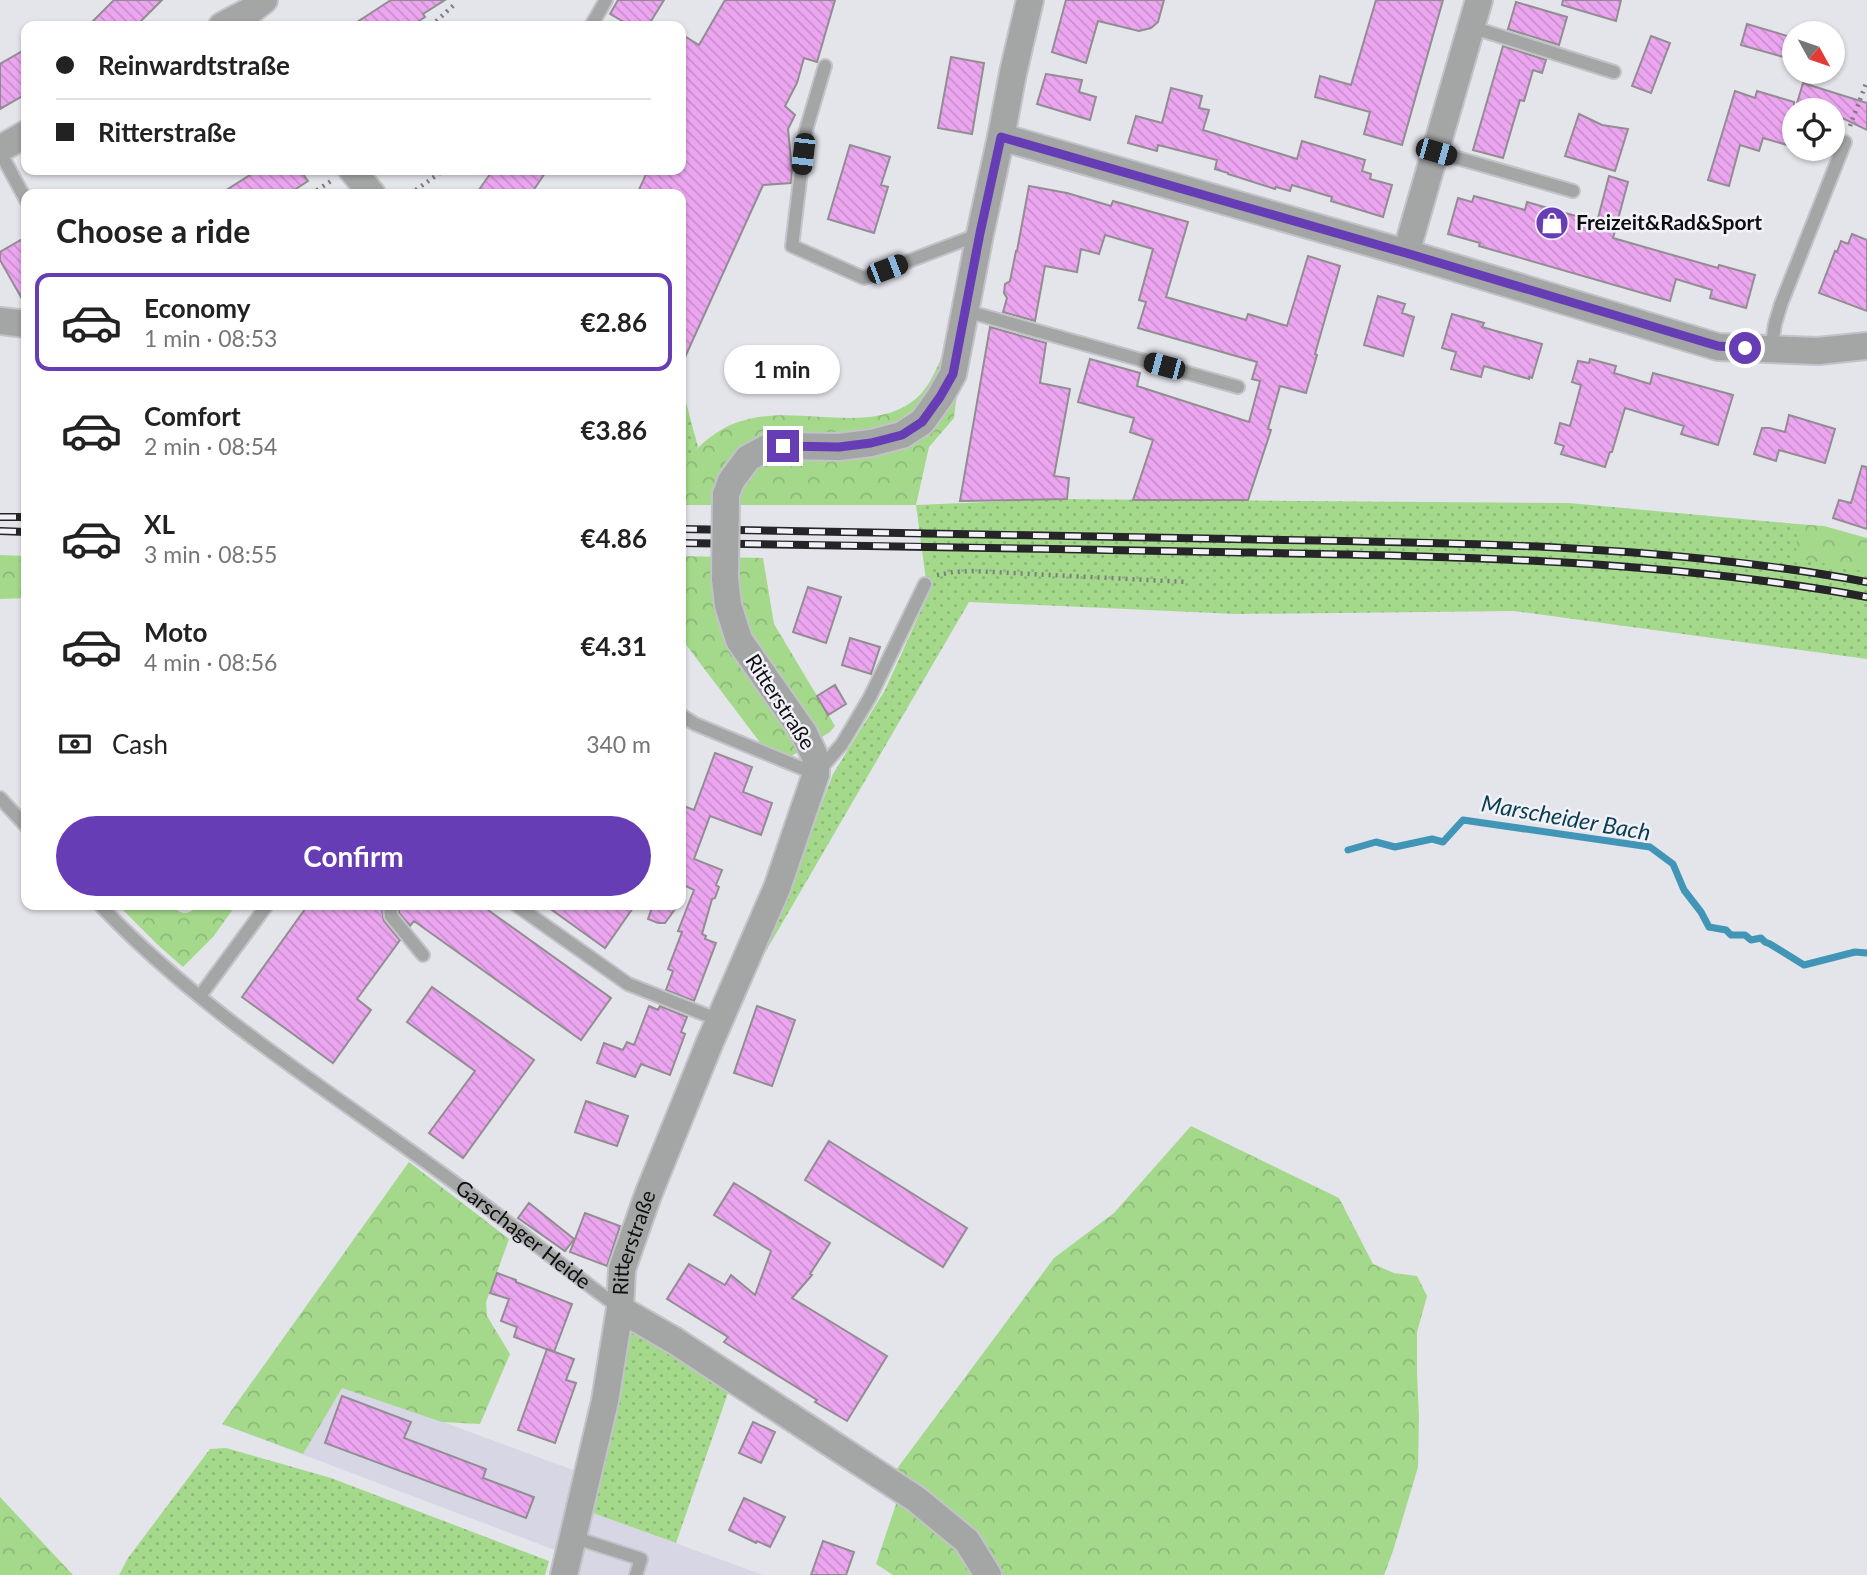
<!DOCTYPE html>
<html lang="en">
<head>
<meta charset="utf-8">
<style>
	:root { --surface:#fff; --page:#f6f6f6; --text:#222; --muted:#767676; --line:#e0e0e0; --accent:#663db5 }
	body { margin:0; font-family:Lato,sans-serif; background:var(--page); color:var(--text); height:100vh; display:flex; flex-direction:column; font-size:26px; white-space:nowrap }
	* { box-sizing:border-box; margin:0 }
	p { font-size:23px; color:var(--muted) }
	.icon { flex:none; width:38px; height:38px; fill:none; stroke:currentColor; stroke-width:2; stroke-linecap:round; stroke-linejoin:round }
	.map { position:relative; flex:1; overflow:hidden }
	.panel { position:absolute; left:21px; top:189px; width:665px; height:721px; display:flex; flex-direction:column; background:var(--surface); border-radius:14px; box-shadow:0 2px 5px #0004 }
	.panel>* { flex:none }
	.guide { position:absolute; left:21px; top:21px; width:665px; height:154px; border-radius:14px; box-shadow:0 2px 5px #0004; display:grid; align-content:center; height:154px; padding:0 35px; background:var(--surface) }
	.needle { width:46px; rotate:130deg }
	.buttons { position:absolute; left:1782px; top:21px; display:grid; gap:14px }
	.buttons a { display:grid; place-items:center; width:63px; height:63px; border-radius:50%; background:var(--surface); box-shadow:0 2px 5px #0004; font-size:35px }
	.end { position:absolute; width:32px; height:32px; margin:-16px; border:9px solid #663db5; background:#fff; box-shadow:0 0 0 4px #fff }
	.from { border-radius:50% }
	.bubble { position:absolute; height:49px; border-radius:24px; background:var(--surface); box-shadow:0 2px 5px #0004; font-size:23px; font-weight:700; line-height:49px; text-align:center }
	.car { position:absolute; width:21px; height:42px; margin:-21px -10px; border-radius:9px; box-shadow:0 0 5px 2px #0007; background:linear-gradient(#222 24%,#8ab4d8 0 40%,#222 0 76%,#8ab4d8 0 86%,#222 0) }
	.guide b { display:flex; align-items:center; gap:24px; height:66px; font-size:26px }
	.guide b+b { border-top:2px solid var(--line) }
	.guide i { width:18px; height:18px; background:var(--text) }
	ul { padding:0; list-style:none }
	li { display:flex; align-items:center; gap:21px; height:98px; margin:0 14px 10px; padding:0 21px; border:4px solid transparent; border-radius:14px }
	li div { flex:1 }
	li b { display:block; font-size:26px }
	li em { font-style:normal; font-weight:700 }
	li.active { border-color:var(--accent) }
	li>.icon { width:63px; height:63px; stroke-width:1.5 }
	h2 { padding:0 35px; font-size:32px; line-height:84px }
	.pay { display:flex; align-items:center; gap:18px; height:77px; padding:0 35px; font-size:26px }
	.pay p { margin-inline-start:auto }
	.action { display:flex; gap:14px; margin-top:auto; padding:14px 35px }
	.action a { flex:1; height:80px; border-radius:42px; background:var(--accent); color:#fff; font-size:28px; font-weight:700; line-height:80px; text-align:center }
	.map>svg:first-child { display:block }
	.built { fill:#d7d6e4 }
	.grass { fill:url(#grass-dots) }
	.forest { fill:url(#forest-crowns) }
	.lines { fill:none; stroke-linecap:round; stroke-linejoin:round }
	.stream { stroke:#4195b7; stroke-width:7 }
	.building { fill:url(#building-back-hatch); stroke:#928d92; stroke-width:2 }
	.service-casing { stroke:#c2c2c8; stroke-width:16 }
	.minor-casing { stroke:#c2c2c8; stroke-width:30 }
	.path { stroke:#7c7c81; stroke-width:4.5; stroke-dasharray:2 5; stroke-linecap:butt }
	.service { stroke:#a3a6a4; stroke-width:12 }
	.minor { stroke:#a3a6a4; stroke-width:26 }
	.rail-casing { stroke:#252528; stroke-width:8 }
	.rail { stroke:#f2f1f8; stroke-width:5; stroke-dasharray:16; stroke-linecap:butt }
	.minor-bridge-casing { stroke:#c2c2c8; stroke-width:30; stroke-linecap:butt }
	.minor-bridge { stroke:#a3a6a4; stroke-width:26 }
	.route { stroke:#663db5; stroke-width:9 }
	.labels { text-anchor:middle; stroke-width:5; stroke-linejoin:round; paint-order:stroke }
	.poi-label { font-size:21px; font-weight:bold; fill:#0e0e10; stroke:#f2f1f8; text-anchor:start }
	.street-label { font-size:21px; fill:#0e0e10; stroke:#f2f1f8 }
	.water-label { font-size:23px; font-style:italic; fill:#073e51; stroke:#f2f1f8 }
</style>
</head>
<body>
<div class="map">
<svg width="1867" height="1575" viewBox="0 0 1867 1575">
	<defs>
		<pattern id="grass-dots" width="8" height="8" patternUnits="userSpaceOnUse" patternTransform="scale(1.75)"><rect width="8" height="8" fill="#a4d98c"/><path d="M2 2h.1M6 6h.1" fill="none" stroke="#8cb978" stroke-width="1.8" stroke-linecap="round"/></pattern>
		<pattern id="forest-crowns" width="20" height="18" patternUnits="userSpaceOnUse" patternTransform="scale(1.75)"><rect width="20" height="18" fill="#a4d98c"/><path d="M2 6a3 3 0 1 1 6 0M12 15a3 3 0 1 1 6 0" fill="none" stroke="#8cb978"/></pattern>
		<pattern id="building-back-hatch" width="6" height="6" patternUnits="userSpaceOnUse" patternTransform="scale(1.75)"><rect width="6" height="6" fill="#eca6f0"/><path d="M-1 5l2 2M0 0l6 6M5-1l2 2" fill="none" stroke="#c98ecd"/></pattern>
	</defs>
	<rect width="100%" height="100%" fill="#e4e4eb"/>
	<path class="built" d="M 409,1162 L 509,1239 L 443,1422 L 576,1471 L 560,1552 L 222,1424 Z
		M 590,1512 L 763,1575 L 572,1575 Z"/>
	<path class="grass" d="M 681,390 L 683,391 L 698,447 L 686,468 L 683,505 L 681,505 Z
		M 1057,499 L 1569,503 L 1797,524 L 1867,548 L 1867,659 L 1514,611 L 1236,614 L 969,602 L 763,956 L 833,774 L 885,690 L 928,595 L 916,505 Z
		M 636,1331 L 729,1390 L 676,1543 L 590,1512 L 627,1337 L 632,1332 Z
		M 226,1448 L 331,1478 L 549,1561 L 545,1575 L 119,1575 L 128,1558 L 210,1449 Z"/>
	<path class="forest" d="M 948,342 L 940,375 L 922,405 L 907,418 L 893,426 L 865,433 L 766,437 L 740,447 L 726,462 L 718,479 L 714,505 L 683,505 C 684,494 682,479 686,468 C 689,456 699,446 708,439 C 772,387 856,443 913,401 C 931,388 939,362 948,342 Z
		M 958,385 L 954,418 L 929,447 L 916,505 L 737,505 L 739,490 L 759,464 L 775,459 L 850,455 Z
		M 1797,524 L 1824,526 L 1867,538 L 1867,572 L 1796,558 Z
		M 0,555 L 26,556 L 26,598 L 0,599 Z
		M 681,556 L 763,558 L 774,624 L 835,726 L 830,732 L 777,765 L 681,638 Z
		M 118,905 L 172,905 C 187,922 191,907 207,905 C 216,903 227,905 236,905 L 213,937 L 183,967 L 159,946 Z
		M 1191,1126 L 1339,1198 L 1373,1264 L 1394,1273 L 1417,1276 L 1427,1296 L 1417,1332 L 1417,1372 L 1419,1418 L 1418,1467 L 1393,1551 L 1384,1575 L 893,1575 L 876,1564 L 897,1501 L 896,1470 L 1054,1258 L 1114,1213 Z
		M 409,1162 L 509,1239 L 486,1302 L 487,1316 L 510,1354 L 480,1424 L 442,1422 L 342,1388 L 303,1454 L 222,1424 Z
		M 0,1497 L 73,1575 L 0,1575 Z"/>
	<g class="lines">
		<path class="stream" d="M 1348,850 L 1376,842 L 1395,847 L 1432,839 L 1443,842 L 1463,820 L 1650,847 L 1673,864 L 1684,890 L 1701,912 L 1709,927 L 1726,930 L 1731,935 L 1745,935 L 1751,940 L 1761,938 L 1765,942 L 1770,944 L 1804,965 L 1855,952 L 1867,953"/>
	</g>
	<path class="building" d="M 114,0 L 162,0 L 136,26 L 88,26 Z
		M 391,0 L 445,0 L 423,14 L 425,17 L 411,26 L 351,26 Z
		M 618,0 L 664,0 L 648,26 L 631,26 L 610,14 Z
		M 725,0 L 835,0 L 817,62 L 804,58 L 797,83 L 785,106 L 795,115 L 788,129 L 792,170 L 791,183 L 763,185 L 681,366 L 681,194 L 637,194 L 648,170 L 681,170 L 681,34 L 699,45 Z
		M 1066,0 L 1164,0 L 1158,22 L 1151,28 L 1139,31 L 1098,21 L 1086,63 L 1052,52 Z
		M 1376,0 L 1443,0 L 1402,145 L 1364,134 L 1370,112 L 1315,97 L 1320,76 L 1351,85 Z
		M 1563,0 L 1621,0 L 1616,21 L 1562,5 Z
		M 1516,2 L 1567,17 L 1559,45 L 1508,29 Z
		M 1747,24 L 1794,38 L 1794,60 L 1741,45 Z
		M 1651,36 L 1670,43 L 1651,93 L 1632,86 Z
		M 1503,46 L 1546,60 L 1542,73 L 1533,70 L 1524,101 L 1520,100 L 1503,158 L 1473,150 Z
		M 26,49 L 26,94 L 0,109 L 0,64 Z
		M 951,57 L 984,63 L 972,134 L 938,128 Z
		M 1046,74 L 1082,80 L 1079,92 L 1096,97 L 1090,120 L 1037,104 Z
		M 1803,83 L 1867,103 L 1867,130 L 1832,113 L 1832,110 L 1795,110 Z
		M 1171,88 L 1202,96 L 1199,108 L 1209,110 L 1203,130 L 1297,159 L 1302,141 L 1365,160 L 1362,171 L 1371,174 L 1370,179 L 1392,185 L 1383,217 L 1331,201 L 1332,197 L 1292,185 L 1290,191 L 1276,187 L 1275,189 L 1228,174 L 1228,173 L 1215,169 L 1217,160 L 1158,145 L 1157,151 L 1128,143 L 1136,116 L 1162,123 Z
		M 1735,91 L 1755,98 L 1757,91 L 1794,102 L 1794,147 L 1763,138 L 1759,151 L 1740,145 L 1729,186 L 1708,180 Z
		M 1579,114 L 1602,125 L 1628,129 L 1615,171 L 1565,156 Z
		M 850,145 L 890,157 L 881,185 L 888,187 L 874,233 L 828,219 Z
		M 258,170 L 300,170 L 308,181 L 288,194 L 220,194 Z
		M 493,170 L 547,170 L 531,194 L 476,194 Z
		M 1609,176 L 1628,182 L 1613,238 L 1718,268 L 1719,265 L 1755,275 L 1746,308 L 1710,298 L 1712,290 L 1676,279 L 1670,301 L 1479,246 L 1480,243 L 1448,234 L 1458,198 L 1472,202 L 1474,196 L 1525,210 L 1527,202 L 1597,222 Z
		M 1029,186 L 1067,193 L 1111,206 L 1113,201 L 1188,222 L 1166,297 L 1246,320 L 1248,314 L 1287,326 L 1308,256 L 1340,266 L 1315,354 L 1317,355 L 1306,393 L 1280,386 L 1268,429 L 1271,430 L 1248,500 L 1133,500 L 1153,440 L 1130,432 L 1134,418 L 1078,402 L 1090,359 L 1140,373 L 1137,386 L 1249,422 L 1260,381 L 1252,379 L 1257,362 L 1138,328 L 1146,302 L 1139,300 L 1153,249 L 1105,235 L 1099,254 L 1081,249 L 1077,272 L 1045,266 L 1035,321 L 1003,312 L 1007,298 L 1004,293 L 1005,284 L 1010,281 L 1016,251 L 1017,251 Z
		M 1852,234 L 1867,240 L 1867,311 L 1819,293 L 1835,251 L 1837,252 L 1841,241 L 1848,244 Z
		M 26,237 L 26,306 L 0,260 L 0,252 Z
		M 1378,296 L 1405,304 L 1402,313 L 1414,317 L 1403,356 L 1364,345 Z
		M 1452,314 L 1484,323 L 1482,327 L 1542,344 L 1532,378 L 1529,377 L 1529,379 L 1484,366 L 1481,377 L 1451,369 L 1456,352 L 1442,348 Z
		M 990,327 L 1046,343 L 1040,383 L 1070,389 L 1054,476 L 1069,478 L 1067,499 L 960,501 Z
		M 1590,359 L 1616,366 L 1614,373 L 1650,384 L 1653,373 L 1733,395 L 1718,445 L 1681,434 L 1684,426 L 1625,408 L 1612,452 L 1610,452 L 1605,467 L 1561,454 L 1564,446 L 1555,443 L 1560,423 L 1570,426 L 1581,385 L 1572,382 L 1578,361 L 1589,363 Z
		M 1789,415 L 1835,429 L 1825,463 L 1779,450 L 1776,461 L 1754,454 L 1762,428 L 1770,428 L 1785,432 Z
		M 1862,466 L 1867,467 L 1867,529 L 1833,518 L 1839,500 L 1851,503 Z
		M 808,587 L 841,597 L 826,643 L 793,632 Z
		M 850,638 L 880,647 L 871,674 L 842,665 Z
		M 835,685 L 846,704 L 828,715 L 817,696 Z
		M 715,753 L 752,767 L 743,792 L 772,803 L 761,835 L 710,816 L 694,859 L 722,870 L 716,885 L 719,887 L 715,898 L 712,899 L 702,934 L 706,936 L 705,939 L 716,943 L 694,1001 L 666,990 L 673,971 L 668,969 L 682,932 L 678,931 L 694,890 L 684,885 L 682,889 L 681,889 L 681,805 L 694,810 Z
		M 308,905 L 381,905 L 384,921 L 400,940 L 357,999 L 371,1010 L 333,1063 L 242,997 Z
		M 399,905 L 481,905 L 611,998 L 581,1040 L 414,921 L 410,926 L 399,913 Z
		M 545,905 L 635,905 L 605,948 Z
		M 653,905 L 678,905 L 665,923 L 658,923 L 648,919 Z
		M 432,987 L 534,1060 L 463,1158 L 429,1133 L 475,1071 L 407,1022 Z
		M 649,1006 L 658,1010 L 660,1006 L 687,1017 L 681,1032 L 685,1034 L 670,1075 L 641,1064 L 635,1077 L 597,1063 L 604,1043 L 623,1050 L 627,1042 L 634,1045 Z
		M 757,1006 L 795,1020 L 772,1086 L 734,1073 Z
		M 586,1101 L 628,1116 L 617,1146 L 575,1132 Z
		M 829,1141 L 967,1228 L 943,1267 L 805,1180 Z
		M 734,1183 L 830,1243 L 810,1274 L 812,1275 L 792,1298 L 887,1356 L 847,1421 L 815,1402 L 817,1400 L 724,1342 L 728,1337 L 667,1299 L 689,1264 L 725,1285 L 731,1275 L 755,1295 L 771,1251 L 714,1215 Z
		M 529,1203 L 574,1239 L 565,1251 L 518,1218 Z
		M 585,1213 L 620,1226 L 607,1266 L 570,1252 Z
		M 497,1273 L 516,1280 L 516,1282 L 572,1304 L 554,1352 L 514,1337 L 517,1327 L 501,1321 L 509,1299 L 490,1293 Z
		M 547,1349 L 574,1359 L 566,1380 L 576,1383 L 555,1443 L 518,1430 Z
		M 342,1396 L 411,1422 L 404,1438 L 486,1469 L 483,1478 L 534,1497 L 526,1518 L 325,1443 Z
		M 753,1422 L 775,1432 L 761,1463 L 739,1453 Z
		M 744,1498 L 785,1517 L 770,1547 L 757,1541 L 756,1543 L 729,1530 Z
		M 823,1541 L 854,1552 L 846,1575 L 811,1575 Z"/>
	<g class="lines">
		<defs>
			<g id="service">
				<path d="M 591,26 L 606,0"/>
				<path d="M 1471,27 L 1614,72"/>
				<path d="M 825,66 L 806,130 L 792,246 L 864,278 L 980,234"/>
				<path d="M 0,152 L 26,200"/>
				<path d="M 1436,152 L 1573,191"/>
				<path d="M 966,311 L 1238,387"/>
				<path d="M 1771,350 L 1775,324 L 1781,304 L 1845,142"/>
				<path d="M 681,715 L 695,724 L 816,774 L 842,744 L 870,697 L 925,584"/>
				<path d="M 0,798 L 26,826"/>
				<path id="s1" d="M 100,905 C 205,1016 338,1096 459,1186 C 514,1226 565,1269 620,1308"/>
				<path d="M 390,905 L 391,916 L 423,955"/>
				<path d="M 516,905 L 628,984 L 719,1020"/>
				<path d="M 200,996 L 267,905"/>
				<path d="M 573,1537 L 641,1559 L 636,1575"/>
			</g>
			<g id="minor">
				<path d="M 222,26 L 250,11 L 264,0"/>
				<path d="M 1001,137 L 1406,253 L 1718,347 L 1818,351 L 1867,346"/>
				<path d="M 0,149 L 26,134"/>
				<path d="M 352,170 L 372,194"/>
				<path d="M 1406,253 L 1479,0"/>
				<path d="M 0,321 L 26,324"/>
				<path d="M 726,495 L 731,481 L 748,458 L 767,448 L 784,446 L 839,447 L 871,443 L 902,435 L 922,422 L 940,397 L 953,374 L 980,234 L 1001,137 L 1013,73 L 1030,0"/>
				<path d="M 620,1309 L 675,1341 L 916,1499 L 967,1541 L 988,1575"/>
				<path id="s2" d="M 564,1575 L 605,1401 L 620,1309 L 622,1269 L 648,1195 L 710,1042 L 777,888 L 816,774 L 816,759 L 804,733 L 739,640 L 728,605 L 725,578"/>
			</g>
		</defs>
		<use href="#service" class="service-casing"/>
		<use href="#minor" class="minor-casing"/>
		<path class="path" d="M 431,26 L 456,3
			M 1850,126 L 1867,81
			M 311,194 L 331,181
			M 410,194 L 444,170
			M 937,575 L 953,572 L 973,571 L 1187,582"/>
		<use href="#service" class="service"/>
		<use href="#minor" class="minor"/>
		<defs>
			<path id="rail" d="M 0,517 L 26,517
				M 681,529 C 882,533 1083,536 1284,540 C 1479,543 1675,546 1867,582
				M 0,531 L 26,532
				M 681,543 C 860,545 1039,549 1218,552 C 1436,556 1653,558 1867,597"/>
		</defs>
		<use href="#rail" class="rail-casing"/>
		<use href="#rail" class="rail"/>
		<defs>
			<path id="minor-bridge" d="M 725,578 L 726,495"/>
		</defs>
		<use href="#minor-bridge" class="minor-bridge-casing"/>
		<use href="#minor-bridge" class="minor-bridge"/>
	</g>
	<g class="lines">
		<path class="route" d="M 783,446 L 839,447 L 871,443 L 902,435 L 922,422 L 940,397 L 953,374 L 980,233 L 1001,137 L 1406,253 L 1718,346 L 1745,348"/>
	</g>
	<defs>
		<symbol id="shop-disc" viewBox="-11 -11 22 22"><circle r="9.5" fill="#663db5" stroke="#f2f1f8"/><path d="M-5-2.5h2.3a2.7 3.5 0 0 1 5.4 0H5L5.5 6h-11ZM-1.5-2.5h3a1.5 2.3 0 0 0-3 0Z" fill="#fff"/></symbol>
	</defs>
	<g fill-rule="evenodd">
		<use href="#shop-disc" x="1533" y="204" width="38" height="38"/>
	</g>
	<g class="labels">
		<g class="poi-label">
			<text x="1576" y="230">Freizeit&amp;Rad&amp;Sport</text>
		</g>
		<g class="street-label">
			<text transform="translate(780 702) rotate(57)" y="7">Ritterstraße</text>
			<text dy="7" stroke="none"><textPath href="#s1" startOffset="537">Garschager Heide</textPath></text>
			<text dy="7" stroke="none"><textPath href="#s2" startOffset="340">Ritterstraße</textPath></text>
		</g>
		<g class="water-label">
			<text transform="translate(1566 818) rotate(10)" y="8">Marscheider Bach</text>
		</g>
	</g>
</svg>
<div class="buttons">
<a><svg class="needle" viewBox="-14 -14 28 28"><path d="M0-13l5 13h-10z" fill="#e53935"/><path d="M0 13l5-13h-10z" fill="#767676"/></svg></a>
<a><svg class="icon" aria-label="locate" viewBox="0 0 24 24"><circle cx="12" cy="12" r="6"/><path d="M12 2v4M12 18v4M2 12h4M18 12h4"/></svg></a>
</div>
<i class="end from" style="left:1745px;top:348px"></i>
<i class="end" style="left:783px;top:446px"></i>
<div class="bubble" style="left:724px;top:345px;width:116px">1 min</div>
<i class="car" style="left:1436px;top:152px;rotate:106deg"></i>
<i class="car" style="left:803px;top:154px;rotate:187deg"></i>
<i class="car" style="left:887px;top:269px;rotate:69deg"></i>
<i class="car" style="left:1164px;top:366px;rotate:285deg"></i>
<div class="guide">
<b><i class="from"></i>Reinwardtstraße</b>
<b><i></i>Ritterstraße</b>
</div>
<section class="panel">
<h2>Choose a ride</h2>
<ul>
<li class="active"><svg class="icon" aria-label="car" viewBox="0 0 24 24"><path d="M5 17H2v-5l4-1 3-4h7l3 4 3 1v5h-3M9 17h6M6 11h13"/><circle cx="7" cy="17" r="2"/><circle cx="17" cy="17" r="2"/></svg><div><b>Economy</b><p>1 min · 08:53</p></div><em>€2.86</em></li>
<li><svg class="icon" aria-label="car" viewBox="0 0 24 24"><path d="M5 17H2v-5l4-1 3-4h7l3 4 3 1v5h-3M9 17h6M6 11h13"/><circle cx="7" cy="17" r="2"/><circle cx="17" cy="17" r="2"/></svg><div><b>Comfort</b><p>2 min · 08:54</p></div><em>€3.86</em></li>
<li><svg class="icon" aria-label="car" viewBox="0 0 24 24"><path d="M5 17H2v-5l4-1 3-4h7l3 4 3 1v5h-3M9 17h6M6 11h13"/><circle cx="7" cy="17" r="2"/><circle cx="17" cy="17" r="2"/></svg><div><b>XL</b><p>3 min · 08:55</p></div><em>€4.86</em></li>
<li><svg class="icon" aria-label="car" viewBox="0 0 24 24"><path d="M5 17H2v-5l4-1 3-4h7l3 4 3 1v5h-3M9 17h6M6 11h13"/><circle cx="7" cy="17" r="2"/><circle cx="17" cy="17" r="2"/></svg><div><b>Moto</b><p>4 min · 08:56</p></div><em>€4.31</em></li>
</ul>
<div class="pay"><svg class="icon" aria-label="cash" viewBox="0 0 24 24"><path d="M3 7h18v10H3z"/><circle cx="12" cy="12" r="2"/></svg>Cash<p>340 m</p></div>
<div class="action"><a>Confirm</a></div>
</section>
</div>
</body>
</html>
